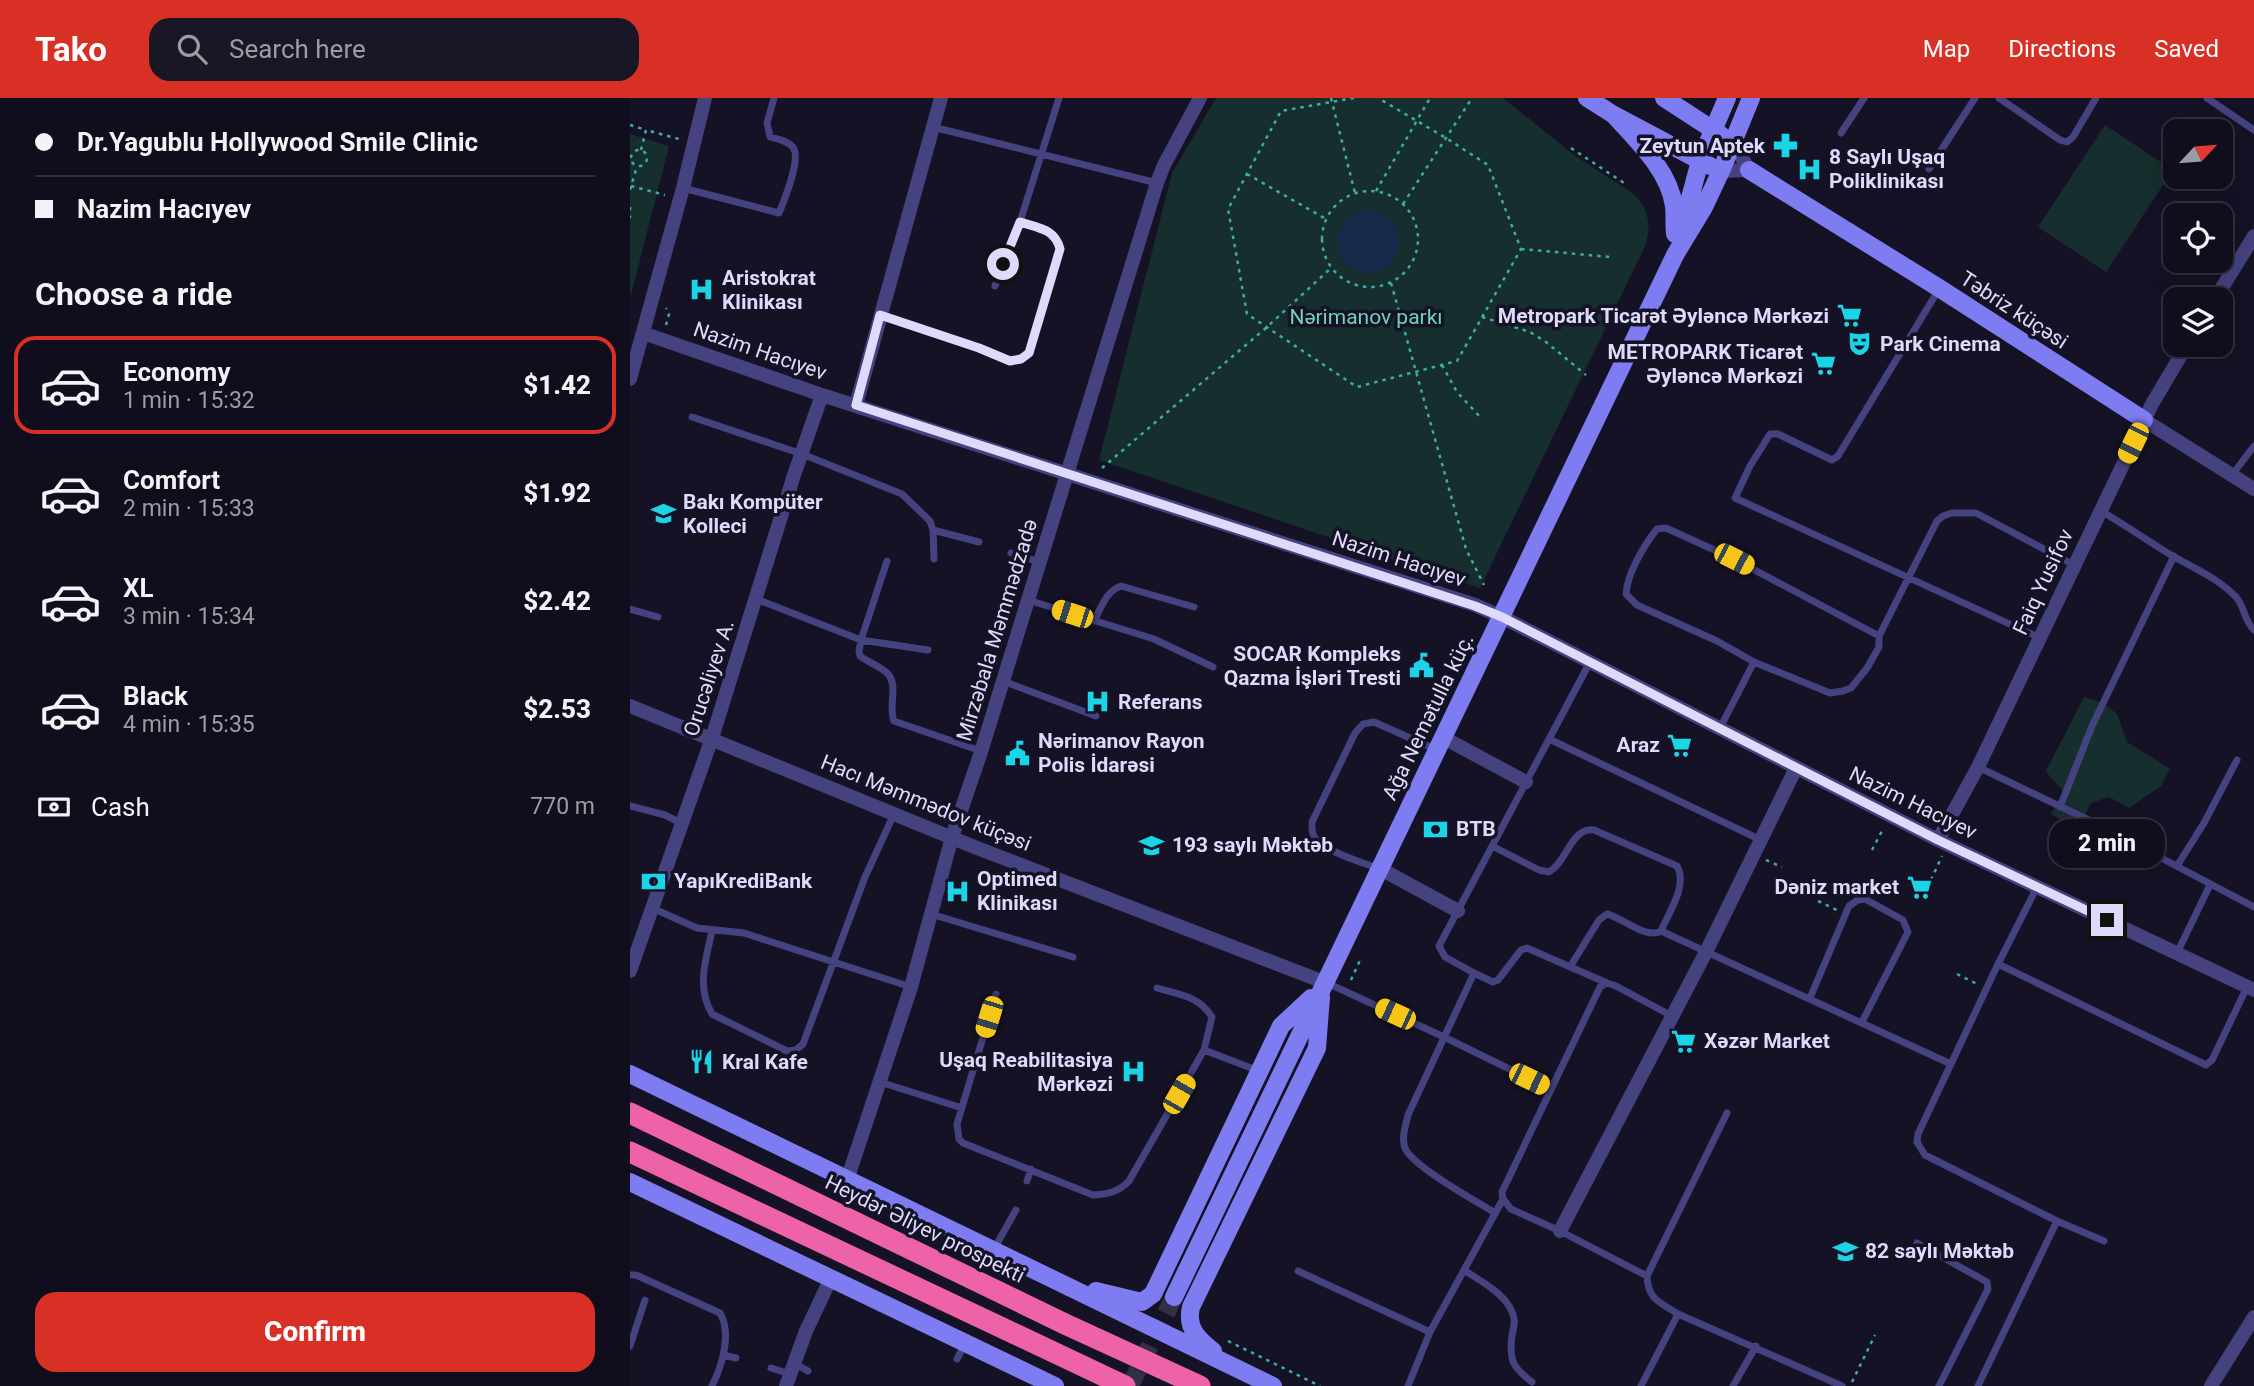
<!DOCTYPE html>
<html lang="en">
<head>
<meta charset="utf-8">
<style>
	:root { --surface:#100e1c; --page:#191725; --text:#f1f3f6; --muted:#9c9ca3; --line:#302e3b; --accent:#d93025 }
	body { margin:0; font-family:Roboto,sans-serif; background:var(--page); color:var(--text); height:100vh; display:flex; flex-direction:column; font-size:26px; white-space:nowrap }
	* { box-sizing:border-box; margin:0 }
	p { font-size:23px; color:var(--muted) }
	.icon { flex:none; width:38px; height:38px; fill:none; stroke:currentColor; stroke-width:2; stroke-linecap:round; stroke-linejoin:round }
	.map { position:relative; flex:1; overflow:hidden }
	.side { display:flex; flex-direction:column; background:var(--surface); width:630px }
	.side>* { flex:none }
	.guide { display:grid; align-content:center; height:154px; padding:0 35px; background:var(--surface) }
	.needle { width:46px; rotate:64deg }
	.fabs { position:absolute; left:1533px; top:21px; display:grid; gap:14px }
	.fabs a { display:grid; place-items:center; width:70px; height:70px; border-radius:14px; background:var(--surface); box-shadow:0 7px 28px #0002,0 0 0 2px var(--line); font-size:35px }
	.end { position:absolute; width:32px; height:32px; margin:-16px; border:9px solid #dedafb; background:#111; box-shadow:0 0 0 4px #111 }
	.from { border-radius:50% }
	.bubble { position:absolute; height:49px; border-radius:21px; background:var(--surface); box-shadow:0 7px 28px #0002,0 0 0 2px var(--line); font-size:23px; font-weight:800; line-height:49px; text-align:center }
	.car { position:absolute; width:21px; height:42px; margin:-21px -10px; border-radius:9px; box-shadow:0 0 5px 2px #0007; background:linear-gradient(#f5c518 24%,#345 0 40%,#f5c518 0 76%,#345 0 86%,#f5c518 0) }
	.guide b { display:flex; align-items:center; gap:24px; height:66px; font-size:26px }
	.guide b+b { border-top:2px solid var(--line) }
	.guide i { width:18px; height:18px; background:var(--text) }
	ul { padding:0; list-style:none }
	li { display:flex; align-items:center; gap:21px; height:98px; margin:0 14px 10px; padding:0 21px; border:4px solid transparent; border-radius:21px }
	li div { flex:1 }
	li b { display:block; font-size:26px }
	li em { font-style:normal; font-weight:800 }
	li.current { border-color:var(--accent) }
	li>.icon { width:63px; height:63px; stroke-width:1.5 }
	h2 { padding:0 35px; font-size:32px; line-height:84px }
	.pay { display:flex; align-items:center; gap:18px; height:77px; padding:0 35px; font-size:26px }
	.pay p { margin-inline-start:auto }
	.action { display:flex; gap:14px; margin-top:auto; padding:14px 35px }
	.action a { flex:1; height:80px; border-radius:21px; background:var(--accent); color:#fff; font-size:28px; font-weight:800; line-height:80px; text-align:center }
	header { display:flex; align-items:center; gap:42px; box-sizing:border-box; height:98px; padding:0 35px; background:var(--accent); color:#fff }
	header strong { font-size:33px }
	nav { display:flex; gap:38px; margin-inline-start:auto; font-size:24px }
	.search { width:490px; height:63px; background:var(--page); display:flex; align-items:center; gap:18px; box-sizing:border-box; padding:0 24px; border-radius:21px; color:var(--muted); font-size:26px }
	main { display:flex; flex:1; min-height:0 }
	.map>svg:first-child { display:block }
	.green { fill:#162e2d }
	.water { fill:#162b4b }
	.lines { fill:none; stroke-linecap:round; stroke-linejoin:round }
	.secondary-tunnel { stroke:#333045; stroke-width:18; stroke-dasharray:18 9; stroke-linecap:butt }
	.path { stroke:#3daca4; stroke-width:2.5; stroke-dasharray:3.5 5; stroke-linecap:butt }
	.lane { stroke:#44427f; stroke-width:7 }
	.street { stroke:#44427f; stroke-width:14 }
	.secondary { stroke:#7d7cf0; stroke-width:18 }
	.highway { stroke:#ee62a7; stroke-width:21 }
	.route { stroke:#dedafb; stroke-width:9 }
	.labels { text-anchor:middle; stroke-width:7; stroke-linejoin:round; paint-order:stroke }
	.poi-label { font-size:21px; font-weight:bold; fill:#dedafb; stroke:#151225; text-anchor:start }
	.street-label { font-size:21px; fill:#dedafb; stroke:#151225 }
	.park-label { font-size:21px; fill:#6ed4b9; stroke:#151225 }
</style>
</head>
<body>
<header>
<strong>Tako</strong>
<div class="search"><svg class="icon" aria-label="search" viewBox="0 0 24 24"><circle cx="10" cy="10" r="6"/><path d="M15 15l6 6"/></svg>Search here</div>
<nav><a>Map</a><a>Directions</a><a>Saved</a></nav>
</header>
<main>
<section class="side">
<div class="guide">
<b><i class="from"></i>Dr.Yagublu Hollywood Smile Clinic</b>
<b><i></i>Nazim Hacıyev</b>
</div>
<h2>Choose a ride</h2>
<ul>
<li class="current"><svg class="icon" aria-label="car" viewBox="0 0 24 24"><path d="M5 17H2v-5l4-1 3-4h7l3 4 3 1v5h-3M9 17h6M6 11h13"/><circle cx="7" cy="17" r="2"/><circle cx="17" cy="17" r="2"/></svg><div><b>Economy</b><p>1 min · 15:32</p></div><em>$1.42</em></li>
<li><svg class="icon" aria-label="car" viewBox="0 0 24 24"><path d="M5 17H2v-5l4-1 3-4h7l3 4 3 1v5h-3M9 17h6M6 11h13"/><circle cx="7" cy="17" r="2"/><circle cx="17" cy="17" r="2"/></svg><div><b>Comfort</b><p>2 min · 15:33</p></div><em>$1.92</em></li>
<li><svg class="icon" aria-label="car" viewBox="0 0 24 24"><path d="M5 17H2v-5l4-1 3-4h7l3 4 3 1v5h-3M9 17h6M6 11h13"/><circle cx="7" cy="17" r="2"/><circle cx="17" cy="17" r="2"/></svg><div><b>XL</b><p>3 min · 15:34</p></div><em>$2.42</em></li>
<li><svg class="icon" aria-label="car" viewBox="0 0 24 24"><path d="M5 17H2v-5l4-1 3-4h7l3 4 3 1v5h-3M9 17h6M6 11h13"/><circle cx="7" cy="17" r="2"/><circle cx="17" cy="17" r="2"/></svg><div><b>Black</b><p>4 min · 15:35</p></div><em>$2.53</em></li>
</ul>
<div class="pay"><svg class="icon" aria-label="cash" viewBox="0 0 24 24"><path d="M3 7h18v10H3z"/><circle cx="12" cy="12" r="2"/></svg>Cash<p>770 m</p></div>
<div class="action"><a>Confirm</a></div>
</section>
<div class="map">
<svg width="1624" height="1288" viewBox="0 0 1624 1288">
	<rect width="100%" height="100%" fill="#151225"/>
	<path class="green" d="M 586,0 L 873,0 L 944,57 L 1002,95 C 1019,109 1021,126 1016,146 L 850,490 L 469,362 L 542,75 Z
		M 1475,27 L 1543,72 L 1476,174 L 1408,129 Z
		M 0,36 L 39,48 L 0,201 Z
		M 1454,599 L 1473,605 L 1487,616 L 1497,644 L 1540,671 L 1531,688 L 1499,710 L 1479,699 L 1461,705 L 1448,730 L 1420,716 L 1429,705 L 1435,706 L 1438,699 C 1432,689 1422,683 1416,673 Z"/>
	<path class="water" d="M 743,111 L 764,125 L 770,148 L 758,170 L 734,176 L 712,163 L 706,138 L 719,117 Z"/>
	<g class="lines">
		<path class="secondary-tunnel" d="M 500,1288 L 544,1199"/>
		<path class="path" d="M 701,0 L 725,95
			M 724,0 L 651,13 L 598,111 L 617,216 L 727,289 L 827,263 L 891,151 L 858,67 L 816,40 L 748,0
			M 0,27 L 16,32
			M 941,50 L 994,85
			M 11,52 L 16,32 L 49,41
			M1 60a8 8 0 1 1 16 0a8 8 0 1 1-16 0Z
			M 617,76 L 696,121
			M 1,88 L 35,97
			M 0,92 L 7,68
			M692 141a48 48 0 1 1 96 0a48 48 0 1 1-96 0Z
			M 746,93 L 800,0
			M 773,106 L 842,0
			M 0,109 L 0,120
			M 891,151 L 980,159
			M 761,185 L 836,451 L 854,487
			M 852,219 L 900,234 L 916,244 L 956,277
			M 36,227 L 39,216 L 36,210
			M 812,267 L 827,294 L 852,321
			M 472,370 L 637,229 L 701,170
			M 1242,752 L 1253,731
			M 1136,762 L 1152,769
			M 1301,782 L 1312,758
			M 1214,785 L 1219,794
			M 1188,803 L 1207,812
			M 1327,876 L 1347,886
			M 721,882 L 731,860
			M 598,1243 L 690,1288
			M 1222,1284 L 1245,1237"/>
		<path class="lane" d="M 1369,0 L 1430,42 L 1437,44 L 1443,39 L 1466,0
			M 1577,0 L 1624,32
			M 303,29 L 527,85
			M 1211,35 L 1234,0
			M 1299,71 L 1345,0
			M 53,90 L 149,115 C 154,103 170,63 164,51 C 161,44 148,41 140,39 L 137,25 L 144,0
			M 365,188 L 390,124 L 429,0
			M 1309,191 L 1208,358 L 1202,362 L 1148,336 L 1140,336 L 1120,368 L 1105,400 L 1410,540
			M 250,217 L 349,250 L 380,263 L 391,261 L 399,255 L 430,151 C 425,131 409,130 390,124
			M 62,319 L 172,356 L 272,396 L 300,423 L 303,432 L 304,461
			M 1602,377 L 1624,348
			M 1471,413 C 1495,427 1518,443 1541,457 C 1563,470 1588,480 1606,499 C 1615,509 1614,523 1624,532
			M 303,432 L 349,444
			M 381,455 L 409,464
			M 126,501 L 231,542 L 257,463
			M 398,502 L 524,541 L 583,569
			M 0,511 L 28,519
			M 464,523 C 471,510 476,493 491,488 L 564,509
			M 1249,538 L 1104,461 L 1036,430 L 1027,431 C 1014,447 997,476 996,496 L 1007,507 L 1087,543 L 1124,564 L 1200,595 L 1213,593 L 1221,590 L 1237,570 L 1249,549 L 1249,538 L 1307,423 L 1313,418 L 1322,415 L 1346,415 L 1444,467
			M 298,552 L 231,542 L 229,553 L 230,558 C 239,565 253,569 259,577 C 268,590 258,609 264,623 L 351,653
			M 373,583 L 466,618
			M 1090,630 L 1124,564
			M 919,641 L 1131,742
			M 1348,669 L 1465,725 L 1624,809
			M 0,708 L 35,717 L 51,725
			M 1430,709 L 1462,628 L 1544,458
			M 862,748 L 909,772 L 919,774 C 937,764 941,729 964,732 L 1047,768 C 1058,787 1039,814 1031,833
			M 1547,768 L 1574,725 L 1607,662
			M 748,770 C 733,765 694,753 685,740 C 681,735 682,730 682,724 L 725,635 L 733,626 L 744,624 L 807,652
			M 1407,789 L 1368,866 L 1288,1036 L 1287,1044 L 1295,1057 L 1427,1123 L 1474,1143
			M 22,810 L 67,830 L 114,835 L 281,889
			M 301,816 L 443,859
			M 82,833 C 76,861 66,889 82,916 L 157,953 L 166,952 L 173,946 L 235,779 L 264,716
			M 1547,855 L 1580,787
			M 1368,866 L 1576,967 L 1582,962 L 1617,889
			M 940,869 L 969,822 L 977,816 C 993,820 1017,842 1031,833 L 1321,966
			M 844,875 L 863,884 L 868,882 L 891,852 L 897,850 L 977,885
			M 695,884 L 814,939 L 920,991
			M 527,890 C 550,897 569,898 582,919 L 574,952
			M 366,896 L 327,1026 L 329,1041 L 333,1045 L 463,1097 C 479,1096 488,1094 499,1083 L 574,952 L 629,973
			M 1180,900 L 1219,808 L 1228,802 L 1235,801 L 1273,822 L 1278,834 L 1232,924
			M 250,984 L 332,1010
			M 1097,1015 L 1017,1178 C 1018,1202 1030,1204 1048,1216 L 1212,1288
			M 397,1083 L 401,1071
			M 865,1115 C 846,1103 782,1068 775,1050 C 771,1039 776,1027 778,1017 L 844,875 L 815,859 L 809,848 L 960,564
			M 1287,1145 L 1357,1184 L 1358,1191 L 1309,1288
			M 364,1151 L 386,1112
			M 834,1172 C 850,1183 881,1198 884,1221 C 885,1226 883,1233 882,1237 C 879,1262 882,1269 902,1284
			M 668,1173 L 800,1234
			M 0,1177 L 6,1177 L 90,1215 C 102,1235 92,1268 82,1288
			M 1017,1178 L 930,1133 L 881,1111 L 873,1101 L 872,1094 L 970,889 L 977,885 L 986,888 L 1042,918
			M 0,1248 L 15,1202
			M 93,1257 L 106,1260
			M 327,1261 L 335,1246
			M 164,1265 L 178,1273
			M 141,1270 L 160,1276
			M 778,1288 L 800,1234 L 873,1101
			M 1011,1288 L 1048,1216
			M 1103,1288 L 1126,1248
			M 1348,1288 L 1427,1123"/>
		<path class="street" d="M 1091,73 L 1119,72 L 1103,44
			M 1585,201 L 1624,138
			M 13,235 L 192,297 L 845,507 L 872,519 L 1308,742 L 1624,892
			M 0,281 L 53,90 L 75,0
			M 226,307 L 311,0
			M 1514,322 L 1624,391
			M 0,608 L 342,748 L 694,884
			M 814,640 L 896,684
			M 1308,742 L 1348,669 L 1522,306 L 1557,247
			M 749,770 L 828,813
			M 0,873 L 82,640 L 164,377 L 192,297
			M 217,1082 L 281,889 L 322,739 L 351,654 L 527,85 L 534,67 L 570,0
			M 930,1133 L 1077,852 L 1166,670
			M 156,1288 L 176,1233 L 201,1180
			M 1581,1288 L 1624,1219"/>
		<path class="secondary" d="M 957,0 L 984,17 L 1080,68
			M 1034,0 L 1091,37
			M 984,17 C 1007,43 1039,72 1044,108 C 1045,117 1044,127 1045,136
			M 1119,72 L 1309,190 L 1514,322
			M 1050,137 L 1070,63 L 1097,0
			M 0,976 L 643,1288
			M 0,1084 L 425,1288
			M 466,1193 L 512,1204 L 523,1196 L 651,928 L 681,900
			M 544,1199 C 709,851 879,505 1045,157 L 1074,109 L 1091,73 L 1121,0
			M 583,1253 C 568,1241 556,1230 561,1209 L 687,950 L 691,899"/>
		<path class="highway" d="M 0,1015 L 435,1226 L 570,1288
			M 0,1054 L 495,1288"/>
	</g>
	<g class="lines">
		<path class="route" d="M 373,166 L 390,124 C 409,130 425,131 430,151 L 399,255 L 391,261 L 380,263 L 349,250 L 250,217 L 226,307 L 845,508 L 872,519 L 1308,742 L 1477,822"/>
	</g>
	<defs>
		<symbol id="pharmacy-bare" viewBox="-9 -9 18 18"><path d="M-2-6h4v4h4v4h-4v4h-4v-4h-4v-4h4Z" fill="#1bd4e6" stroke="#151225" stroke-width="2.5" paint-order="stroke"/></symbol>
		<symbol id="hospital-bare" viewBox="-9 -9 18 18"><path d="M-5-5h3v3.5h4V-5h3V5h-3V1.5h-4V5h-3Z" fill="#1bd4e6" stroke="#151225" stroke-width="2.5" paint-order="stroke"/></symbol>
		<symbol id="supermarket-bare" viewBox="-9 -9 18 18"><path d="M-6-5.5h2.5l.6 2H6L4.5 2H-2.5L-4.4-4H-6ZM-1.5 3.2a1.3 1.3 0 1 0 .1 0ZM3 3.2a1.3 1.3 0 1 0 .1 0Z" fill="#1bd4e6" stroke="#151225" stroke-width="2.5" paint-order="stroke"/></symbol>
		<symbol id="theatre-bare" viewBox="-9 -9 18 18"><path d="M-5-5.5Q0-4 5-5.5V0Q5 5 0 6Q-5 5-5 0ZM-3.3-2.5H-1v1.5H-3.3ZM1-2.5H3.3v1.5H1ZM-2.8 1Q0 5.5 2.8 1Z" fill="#1bd4e6" stroke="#151225" stroke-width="2.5" paint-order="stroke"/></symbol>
		<symbol id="university-bare" viewBox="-9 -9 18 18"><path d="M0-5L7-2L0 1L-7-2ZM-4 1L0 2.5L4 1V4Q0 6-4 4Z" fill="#1bd4e6" stroke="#151225" stroke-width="2.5" paint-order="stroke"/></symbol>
		<symbol id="civic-bare" viewBox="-9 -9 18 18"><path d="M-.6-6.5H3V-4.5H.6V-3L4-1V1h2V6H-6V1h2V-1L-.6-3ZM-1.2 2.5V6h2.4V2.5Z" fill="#1bd4e6" stroke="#151225" stroke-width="2.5" paint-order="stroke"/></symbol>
		<symbol id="bank-bare" viewBox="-9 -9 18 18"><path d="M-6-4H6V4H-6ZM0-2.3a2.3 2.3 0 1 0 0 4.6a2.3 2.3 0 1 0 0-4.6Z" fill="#1bd4e6" stroke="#151225" stroke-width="2.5" paint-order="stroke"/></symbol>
		<symbol id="school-bare" viewBox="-9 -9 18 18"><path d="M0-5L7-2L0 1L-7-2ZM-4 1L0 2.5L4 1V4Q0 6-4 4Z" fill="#1bd4e6" stroke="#151225" stroke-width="2.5" paint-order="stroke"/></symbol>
		<symbol id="restaurant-bare" viewBox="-9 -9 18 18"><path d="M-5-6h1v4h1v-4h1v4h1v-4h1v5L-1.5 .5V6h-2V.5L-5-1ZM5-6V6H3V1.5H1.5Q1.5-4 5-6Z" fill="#1bd4e6" stroke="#151225" stroke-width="2.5" paint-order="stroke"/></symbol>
	</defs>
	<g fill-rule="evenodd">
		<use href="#pharmacy-bare" x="1138" y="30" width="35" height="35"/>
		<use href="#hospital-bare" x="1162" y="54" width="35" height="35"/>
		<use href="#hospital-bare" x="54" y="174" width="35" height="35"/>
		<use href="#supermarket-bare" x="1202" y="200" width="35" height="35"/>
		<use href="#theatre-bare" x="1212" y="228" width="35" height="35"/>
		<use href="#supermarket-bare" x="1176" y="248" width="35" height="35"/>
		<use href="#university-bare" x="16" y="398" width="35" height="35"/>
		<use href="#civic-bare" x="774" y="550" width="35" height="35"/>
		<use href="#hospital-bare" x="450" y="586" width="35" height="35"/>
		<use href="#supermarket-bare" x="1032" y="630" width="35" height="35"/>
		<use href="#civic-bare" x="370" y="638" width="35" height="35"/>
		<use href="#bank-bare" x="788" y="714" width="35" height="35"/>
		<use href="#school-bare" x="504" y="730" width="35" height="35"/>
		<use href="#bank-bare" x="6" y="766" width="35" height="35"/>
		<use href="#supermarket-bare" x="1272" y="772" width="35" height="35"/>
		<use href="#hospital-bare" x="310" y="776" width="35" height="35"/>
		<use href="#supermarket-bare" x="1036" y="926" width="35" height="35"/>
		<use href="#restaurant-bare" x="54" y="946" width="35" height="35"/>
		<use href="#hospital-bare" x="486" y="956" width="35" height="35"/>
		<use href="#school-bare" x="1198" y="1136" width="35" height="35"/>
	</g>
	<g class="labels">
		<g class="poi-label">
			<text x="1135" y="55" text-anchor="end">Zeytun Aptek</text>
			<text x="1199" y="66">8 Saylı Uşaq<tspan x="1199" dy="24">Poliklinikası</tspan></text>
			<text x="92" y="187">Aristokrat<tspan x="92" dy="24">Klinikası</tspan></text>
			<text x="1199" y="225" text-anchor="end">Metropark Ticarət Əyləncə Mərkəzi</text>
			<text x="1250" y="253">Park Cinema</text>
			<text x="1173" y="261" text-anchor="end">METROPARK Ticarət<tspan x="1173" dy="24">Əyləncə Mərkəzi</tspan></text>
			<text x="53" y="411">Bakı Kompüter<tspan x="53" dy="24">Kolleci</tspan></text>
			<text x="771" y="563" text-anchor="end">SOCAR Kompleks<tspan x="771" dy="24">Qazma İşləri Tresti</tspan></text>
			<text x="488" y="611">Referans</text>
			<text x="408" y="650">Nərimanov Rayon<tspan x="408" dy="24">Polis İdarəsi</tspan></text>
			<text x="1030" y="654" text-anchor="end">Araz</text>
			<text x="826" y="738">BTB</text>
			<text x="542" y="754">193 saylı Məktəb</text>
			<text x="347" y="788">Optimed<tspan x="347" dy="24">Klinikası</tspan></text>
			<text x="44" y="790">YapıKrediBank</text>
			<text x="1269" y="796" text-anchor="end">Dəniz market</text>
			<text x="1074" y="950">Xəzər Market</text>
			<text x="483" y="969" text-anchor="end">Uşaq Reabilitasiya<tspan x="483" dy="24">Mərkəzi</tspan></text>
			<text x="92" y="971">Kral Kafe</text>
			<text x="1235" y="1160">82 saylı Məktəb</text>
		</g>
		<g class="street-label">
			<text transform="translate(1384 212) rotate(33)" y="7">Təbriz küçəsi</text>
			<text transform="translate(130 253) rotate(19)" y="7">Nazim Hacıyev</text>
			<text transform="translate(769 461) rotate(18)" y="7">Nazim Hacıyev</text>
			<text transform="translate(1413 484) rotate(-65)" y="7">Faiq Yusifov</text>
			<text transform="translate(367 532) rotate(-73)" y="7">Mirzəbala Məmmədzadə</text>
			<text transform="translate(79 580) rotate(-72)" y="7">Orucəliyev A.</text>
			<text transform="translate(798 619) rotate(-64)" y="7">Ağa Nemətulla küç.</text>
			<text transform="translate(296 705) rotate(22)" y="7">Hacı Məmmədov küçəsi</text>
			<text transform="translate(1283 705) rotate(26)" y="7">Nazim Hacıyev</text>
			<text transform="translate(295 1131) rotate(26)" y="7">Heydər Əliyev prospekti</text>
		</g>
		<g class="park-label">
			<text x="736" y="226">Nərimanov parkı</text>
		</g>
	</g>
</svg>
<div class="fabs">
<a><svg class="needle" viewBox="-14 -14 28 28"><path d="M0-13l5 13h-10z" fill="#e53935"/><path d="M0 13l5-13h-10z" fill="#9c9ca3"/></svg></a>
<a><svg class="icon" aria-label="locate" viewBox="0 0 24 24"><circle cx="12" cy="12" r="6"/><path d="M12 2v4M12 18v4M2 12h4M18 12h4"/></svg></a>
<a><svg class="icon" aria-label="layers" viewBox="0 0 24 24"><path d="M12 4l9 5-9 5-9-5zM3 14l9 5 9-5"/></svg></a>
</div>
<i class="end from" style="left:373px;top:166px"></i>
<i class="end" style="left:1477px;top:822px"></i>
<div class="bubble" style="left:1419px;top:721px;width:116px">2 min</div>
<i class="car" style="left:1503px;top:345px;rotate:206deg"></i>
<i class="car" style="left:1104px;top:461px;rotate:117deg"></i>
<i class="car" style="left:442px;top:516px;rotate:288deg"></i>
<i class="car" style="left:765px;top:916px;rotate:295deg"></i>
<i class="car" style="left:359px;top:919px;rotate:197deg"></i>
<i class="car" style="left:899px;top:981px;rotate:116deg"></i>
<i class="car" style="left:549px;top:996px;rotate:30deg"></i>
</div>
</main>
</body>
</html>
